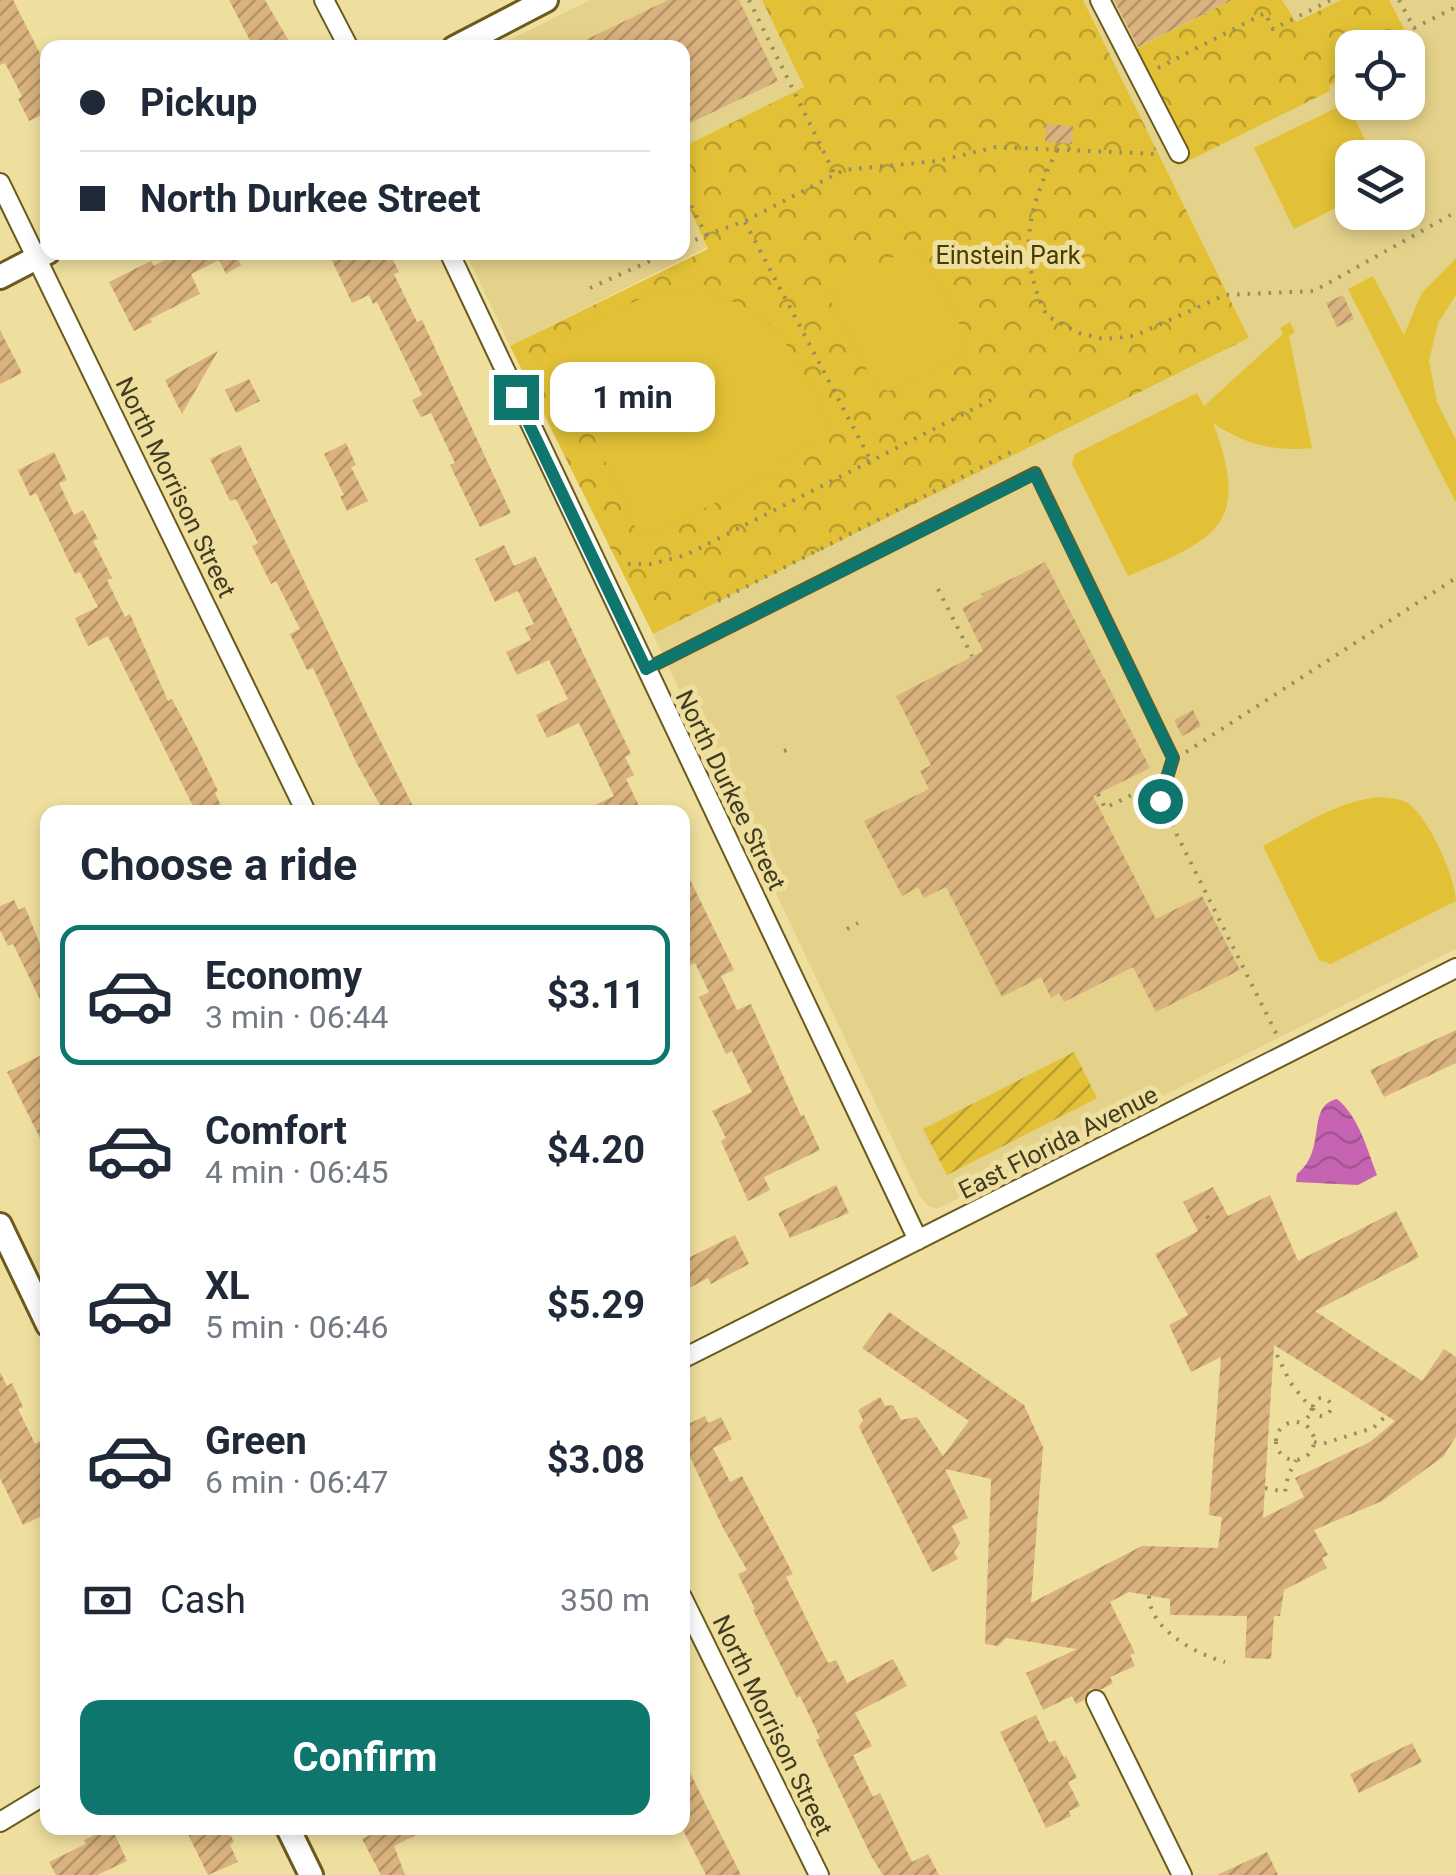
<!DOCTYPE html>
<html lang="en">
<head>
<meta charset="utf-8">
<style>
	:root { --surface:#fff; --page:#f2f2f3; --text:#1f2937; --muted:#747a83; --line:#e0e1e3; --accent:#0f766e }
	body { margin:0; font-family:Roboto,sans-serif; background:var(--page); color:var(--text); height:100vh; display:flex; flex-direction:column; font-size:38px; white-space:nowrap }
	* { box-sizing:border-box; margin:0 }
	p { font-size:32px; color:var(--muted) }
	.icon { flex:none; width:55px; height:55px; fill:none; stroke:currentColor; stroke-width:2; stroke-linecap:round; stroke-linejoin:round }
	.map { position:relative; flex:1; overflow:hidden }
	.drawer { position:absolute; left:40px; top:805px; width:650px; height:1030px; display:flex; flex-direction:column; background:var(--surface); border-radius:20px; box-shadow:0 5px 15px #0003 }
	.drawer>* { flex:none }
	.hud { position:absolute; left:40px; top:40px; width:650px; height:220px; border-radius:20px; box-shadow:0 5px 15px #0003; display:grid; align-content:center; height:220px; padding:0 40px; background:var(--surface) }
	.fabs { position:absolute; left:1335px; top:30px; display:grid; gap:20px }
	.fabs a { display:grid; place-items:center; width:90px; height:90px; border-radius:20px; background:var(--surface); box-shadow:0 5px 15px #0003; font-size:50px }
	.end { position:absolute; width:45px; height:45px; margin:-22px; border:12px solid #0f766e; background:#fff; box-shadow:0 0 0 5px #fff }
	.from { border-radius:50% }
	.bubble { position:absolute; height:70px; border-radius:20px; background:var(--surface); box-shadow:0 5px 15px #0003; font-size:32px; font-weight:700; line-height:70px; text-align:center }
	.hud b { display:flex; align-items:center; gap:35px; height:95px; font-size:38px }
	.hud b+b { border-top:2px solid var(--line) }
	.hud i { width:25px; height:25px; background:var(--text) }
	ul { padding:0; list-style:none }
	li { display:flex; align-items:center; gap:30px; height:140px; margin:0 20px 15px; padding:0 20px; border:5px solid transparent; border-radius:20px }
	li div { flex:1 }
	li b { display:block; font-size:38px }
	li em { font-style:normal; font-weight:700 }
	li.active { border-color:var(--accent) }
	li>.icon { width:90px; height:90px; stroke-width:1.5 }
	h2 { padding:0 40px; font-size:45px; line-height:120px }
	.pay { display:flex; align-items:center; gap:25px; height:110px; padding:0 40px; font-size:38px }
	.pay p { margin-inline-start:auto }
	.button { display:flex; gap:20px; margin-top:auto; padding:20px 40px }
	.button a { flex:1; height:115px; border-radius:20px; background:var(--accent); color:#fff; font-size:40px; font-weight:700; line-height:115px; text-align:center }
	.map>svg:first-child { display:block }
	.built { fill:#e5d28a; fill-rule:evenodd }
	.forest { fill:url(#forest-crowns) }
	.garden { fill:url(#garden-furrows) }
	.pitch { fill:#e2c136 }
	.water { fill:url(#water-waves) }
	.building { fill:url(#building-hatch); fill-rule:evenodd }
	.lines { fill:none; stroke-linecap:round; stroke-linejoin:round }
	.service-casing { stroke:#6a5b1c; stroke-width:14 }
	.minor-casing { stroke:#6a5b1c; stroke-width:22 }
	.tertiary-casing { stroke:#6a5b1c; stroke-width:28 }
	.path { stroke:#988d60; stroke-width:4; stroke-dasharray:2.5 8; stroke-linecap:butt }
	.service { stroke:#fff; stroke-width:9 }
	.minor { stroke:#fff; stroke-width:18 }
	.tertiary { stroke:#fff; stroke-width:22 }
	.route { stroke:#0f766e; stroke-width:12 }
	.labels { text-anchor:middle; stroke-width:10; stroke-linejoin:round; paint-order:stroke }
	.park-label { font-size:25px; fill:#493c00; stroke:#efdf9f }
	.street-label { font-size:25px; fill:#413b21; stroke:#efdf9f }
</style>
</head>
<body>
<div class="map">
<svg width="1456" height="1875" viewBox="0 0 1456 1875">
	<defs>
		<pattern id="forest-crowns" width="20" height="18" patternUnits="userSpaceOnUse" patternTransform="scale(2.5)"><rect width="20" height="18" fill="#e2c136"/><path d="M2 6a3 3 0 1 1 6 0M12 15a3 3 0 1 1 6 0" fill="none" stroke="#b99e2d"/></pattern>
		<pattern id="garden-furrows" width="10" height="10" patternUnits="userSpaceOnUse" patternTransform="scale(2.5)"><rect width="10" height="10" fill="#e2c136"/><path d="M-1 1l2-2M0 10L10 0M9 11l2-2" fill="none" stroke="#b99e2d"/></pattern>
		<pattern id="water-waves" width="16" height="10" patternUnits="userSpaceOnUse" patternTransform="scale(2.5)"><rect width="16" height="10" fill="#c664b3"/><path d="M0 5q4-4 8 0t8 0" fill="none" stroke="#a25491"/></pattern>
		<pattern id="building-hatch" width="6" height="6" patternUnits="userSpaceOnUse" patternTransform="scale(2.5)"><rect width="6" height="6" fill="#d9b27d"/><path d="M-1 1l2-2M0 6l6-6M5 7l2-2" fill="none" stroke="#b29266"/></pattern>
	</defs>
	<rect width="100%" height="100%" fill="#efdf9f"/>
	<path class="built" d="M 590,0 L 762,0 L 847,177 L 510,346 L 466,253 L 682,252 L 682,48 L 495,47 Z
		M 1083,0 L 1456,0 L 1456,949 L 937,1209 L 928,1206 L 919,1195 L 653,634 L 1249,338 ZM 1352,48 L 1408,48 L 1408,102 L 1352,102 ZM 1352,158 L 1408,158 L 1408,212 L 1352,212 Z"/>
	<path class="forest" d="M 762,0 L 1083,0 L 1249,338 L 653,634 L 510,346 L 708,249 L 683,194 L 683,147 L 804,87 Z
		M 1232,0 L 1282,0 L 1296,22 L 1341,0 L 1389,0 L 1413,46 L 1352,48 L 1352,75 L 1329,86 L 1330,91 L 1178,166 L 1122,56 Z"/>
	<path class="garden" d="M 1074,1052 L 1097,1098 L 947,1175 L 923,1129 Z"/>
	<path class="pitch" d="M 1338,107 L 1351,112 L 1374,157 L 1352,158 L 1352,200 L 1294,229 L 1254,148 Z
		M 911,248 L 923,252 L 968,341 L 966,353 L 889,391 L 876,387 L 830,300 L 835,286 Z
		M 1456,258 L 1456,295 L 1438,323 L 1429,361 L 1437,402 L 1456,440 L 1456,503 L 1348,289 L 1373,276 L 1404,335 L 1421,294 Z
		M 672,291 C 772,292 794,351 832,430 L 744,489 L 649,535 L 637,531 L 596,442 L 562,335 L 651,294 Z
		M 1290,322 L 1295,332 L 1289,336 L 1312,448 C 1274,452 1244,444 1213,423 C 1252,526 1216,539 1128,576 L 1072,464 L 1075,454 L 1197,393 L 1204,406 L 1283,334 L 1280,328 Z
		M 1382,797 C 1389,798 1399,799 1406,802 C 1427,813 1456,878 1456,901 L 1331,964 L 1319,960 L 1263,846 C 1302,826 1338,800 1382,797 Z"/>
	<path class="water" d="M 1337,1099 C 1359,1117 1367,1149 1377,1175 L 1358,1185 L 1296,1182 L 1297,1174 C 1328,1150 1305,1106 1337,1099 Z"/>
	<path class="building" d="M 0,0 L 13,0 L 48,69 L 48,112 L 29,121 L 18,99 L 22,96 L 5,63 L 0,65 Z
		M 229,0 L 265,0 L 293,48 L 254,48 Z
		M 668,0 L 739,0 L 778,81 L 682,127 L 682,48 L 569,48 Z
		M 1114,0 L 1232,0 L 1138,47 Z
		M 1046,124 L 1073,126 L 1072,144 L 1045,142 Z
		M 179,252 L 234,252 L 241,265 L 226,274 L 219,260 L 191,274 L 200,294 L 150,319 L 152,322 L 134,331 L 109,282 L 151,261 L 154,266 Z
		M 328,252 L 389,252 L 399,272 L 394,274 L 417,322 L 422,320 L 511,513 L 480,527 L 450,465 L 455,463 L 431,413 L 421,417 L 412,400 L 422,395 L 377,302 L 373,304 L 369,295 L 352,303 Z
		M 1343,295 L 1354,319 L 1337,327 L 1326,303 Z
		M 0,330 L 22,373 L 0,384 Z
		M 218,351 L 182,414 L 165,380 Z
		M 249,379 L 260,401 L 236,413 L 225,390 Z
		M 346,443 L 356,465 L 351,467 L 368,501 L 347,511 L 340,496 L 344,495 L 324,454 Z
		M 240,445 L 363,706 L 416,812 L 384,812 L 357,764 L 313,668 L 307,670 L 290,634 L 300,629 L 276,581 L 271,584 L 252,546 L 258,543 L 236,499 L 230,501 L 210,459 Z
		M 54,452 L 67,480 L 59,483 L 74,515 L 83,510 L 98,539 L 93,541 L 112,578 L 107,580 L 125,617 L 130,614 L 168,701 L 172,699 L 197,747 L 218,791 L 215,793 L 224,812 L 196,812 L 108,636 L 88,646 L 75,618 L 98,607 L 80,572 L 75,574 L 36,493 L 30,496 L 18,470 Z
		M 504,545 L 514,566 L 535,556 L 562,609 L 631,754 L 625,757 L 634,775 L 626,779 L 642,812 L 580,812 L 614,796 L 579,723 L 547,738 L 536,715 L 568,699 L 549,660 L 517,675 L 506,652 L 531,640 L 525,628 L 534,624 L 518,591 L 495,602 L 475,559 Z
		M 1045,562 L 1150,768 L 1093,796 L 1156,919 L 1202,896 L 1240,970 L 1156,1012 L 1133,967 L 1064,1002 L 1059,993 L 1051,998 L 1041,977 L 1002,997 L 946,887 L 924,898 L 918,887 L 902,896 L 864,821 L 929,789 L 920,771 L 931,765 L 896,696 L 983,651 L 962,608 L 983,597 L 981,594 Z
		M 1193,710 L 1201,726 L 1182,736 L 1174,720 Z
		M 682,863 L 734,970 L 721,976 L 737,1010 L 751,1004 L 801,1116 L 804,1115 L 820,1150 L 764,1177 L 770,1190 L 748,1201 L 721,1141 L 726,1138 L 712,1111 L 752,1092 L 732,1051 L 726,1054 L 699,997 L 709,992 L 695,963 L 682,969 L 682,950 L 688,947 L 682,935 Z
		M 14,900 L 19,910 L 25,907 L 48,964 L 48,1016 L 13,944 L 8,946 L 0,930 L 0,906 Z
		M 1456,1030 L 1456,1063 L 1384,1097 L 1370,1070 Z
		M 48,1052 L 48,1154 L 7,1072 Z
		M 836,1185 L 849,1213 L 790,1238 L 778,1213 Z
		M 1213,1187 L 1228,1216 L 1270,1195 L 1298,1261 L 1396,1211 L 1419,1257 L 1315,1311 L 1422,1381 L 1444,1349 L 1456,1357 L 1456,1436 L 1444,1456 L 1382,1501 L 1314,1530 L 1328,1555 L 1322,1558 L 1327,1568 L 1284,1590 L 1280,1616 L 1274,1616 L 1271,1659 L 1245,1658 L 1247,1616 L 1170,1615 L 1170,1599 L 1129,1592 L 1110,1602 L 1135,1653 L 1130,1655 L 1135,1666 L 1110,1677 L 1113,1683 L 1102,1689 L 1090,1689 L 1084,1700 L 1076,1704 L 1072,1696 L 1043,1710 L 1026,1673 L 1077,1649 L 1006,1638 L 998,1646 L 985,1644 L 991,1479 L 945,1469 L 968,1518 L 952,1526 L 960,1543 L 954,1552 L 958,1559 L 932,1572 L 859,1427 L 863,1420 L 858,1410 L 880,1397 L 885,1406 L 893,1405 L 901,1420 L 917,1417 L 943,1456 L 969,1421 L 862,1348 L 889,1312 L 1024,1405 L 1043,1447 L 1031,1603 L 1142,1546 L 1218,1548 L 1222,1517 L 1209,1515 L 1221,1357 L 1191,1372 L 1169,1325 L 1188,1315 L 1155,1254 L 1198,1231 L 1183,1202 ZM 1274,1345 L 1395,1421 L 1370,1442 L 1295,1478 L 1304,1497 L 1263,1518 Z
		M 735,1235 L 749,1264 L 711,1284 L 708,1278 L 687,1289 L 682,1279 L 682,1261 Z
		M 0,1372 L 7,1386 L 12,1383 L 23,1407 L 18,1409 L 35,1444 L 40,1441 L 48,1455 L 48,1476 L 40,1480 L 48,1495 L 48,1513 L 23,1525 L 0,1478 Z
		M 705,1416 L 708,1423 L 721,1417 L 732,1439 L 713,1448 L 730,1482 L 742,1476 L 793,1574 L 786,1577 L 828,1663 L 836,1660 L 847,1683 L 893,1659 L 907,1686 L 855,1713 L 872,1746 L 853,1755 L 873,1797 L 880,1793 L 912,1862 L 928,1854 L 939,1875 L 883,1875 L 871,1856 L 816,1740 L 820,1738 L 800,1696 L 797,1698 L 753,1610 L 755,1609 L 738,1574 L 747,1570 L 722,1526 L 691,1459 L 682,1463 L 682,1427 Z
		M 1036,1715 L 1049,1743 L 1055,1740 L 1064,1758 L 1066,1756 L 1077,1778 L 1068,1782 L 1080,1806 L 1069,1811 L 1071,1816 L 1046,1828 L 1000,1732 Z
		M 1412,1743 L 1422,1762 L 1359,1793 L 1350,1774 Z
		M 682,1756 L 704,1801 L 741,1875 L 706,1875 L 682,1828 Z
		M 101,1828 L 112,1828 L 127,1861 L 97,1875 L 56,1875 L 49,1862 L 86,1844 L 84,1840 L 93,1836 L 91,1833 Z
		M 185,1828 L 227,1828 L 234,1842 L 230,1845 L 238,1862 L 208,1875 Z
		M 384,1828 L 430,1828 L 394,1846 L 405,1875 L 381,1875 L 362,1839 Z
		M 1267,1852 L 1278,1875 L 1217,1875 Z"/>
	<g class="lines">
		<defs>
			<path id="service" d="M 646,669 L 1035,473 L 1173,758 L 1160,801"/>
			<path id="minor" d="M 324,0 L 349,48
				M 1100,0 L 1179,153
				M 0,183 L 306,812
				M 449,252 L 918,1240
				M 682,1359 L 1456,968
				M 682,1597 L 819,1875
				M 1096,1700 L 1182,1875
				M 0,1822 L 48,1793"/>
			<path id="tertiary" d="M 454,48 L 546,0
				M 0,277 L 48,252
				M 0,1225 L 48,1325
				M 288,1828 L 311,1875"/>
		</defs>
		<use href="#service" class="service-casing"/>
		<use href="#minor" class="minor-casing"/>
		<use href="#tertiary" class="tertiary-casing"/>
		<path class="path" d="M 749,0 L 835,175
			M 1399,0 L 1414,28 L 1456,7
			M 1158,68 L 1265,13 L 1273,29 L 1331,0
			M 1057,150 C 1028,208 1016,255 1047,316 L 1079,333 L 1104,339 L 1134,336 L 1225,295 L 1314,291 L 1456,212
			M 682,187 L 706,235 L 682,246
			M 745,222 L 871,461
			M 706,235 L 745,221 L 844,170 L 938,161 L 996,147 L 1159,154
			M 590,288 L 670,252
			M 628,564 L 651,564 L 686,555 L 991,400
			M 938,589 L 972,656
			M 718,601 L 1015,450
			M 784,751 L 790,749
			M 1186,752 L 1456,578
			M 1098,794 L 1105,808 L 1150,786
			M 1167,815 L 1279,1039
			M 847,929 L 858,923
			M 1207,1216 L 1212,1224
			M 1277,1355 L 1290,1382 L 1313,1411 L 1302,1424
			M1313 1407a9 9 0 1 1 18 0a9 9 0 1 1-18 0Z
			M1276 1441a19 19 0 1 1 38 0a19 19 0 1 1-38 0Z
			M 1314,1442 L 1322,1444 L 1373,1428 L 1386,1416
			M 1265,1488 L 1285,1492 L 1288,1476 L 1296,1460
			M 1149,1596 C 1150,1630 1196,1654 1225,1662"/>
		<use href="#service" class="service"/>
		<use href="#minor" class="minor"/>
		<use href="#tertiary" class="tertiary"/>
	</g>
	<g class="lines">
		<path class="route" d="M 516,397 L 646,669 L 1035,474 L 1173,758 L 1160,801"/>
	</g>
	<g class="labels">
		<g class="park-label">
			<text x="1008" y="264">Einstein Park</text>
		</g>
		<g class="street-label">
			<text transform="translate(176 487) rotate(64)" y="9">North Morrison Street</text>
			<text transform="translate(731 790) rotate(64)" y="9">North Durkee Street</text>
			<text transform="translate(1058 1142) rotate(-27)" y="9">East Florida Avenue</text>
			<text transform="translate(773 1725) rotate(64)" y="9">North Morrison Street</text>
		</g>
	</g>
</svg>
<div class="fabs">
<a><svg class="icon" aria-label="locate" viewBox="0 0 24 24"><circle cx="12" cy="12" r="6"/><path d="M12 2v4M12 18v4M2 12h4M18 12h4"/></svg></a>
<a><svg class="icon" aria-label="layers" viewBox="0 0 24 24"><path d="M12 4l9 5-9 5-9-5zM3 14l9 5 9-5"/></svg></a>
</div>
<i class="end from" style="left:1160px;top:801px"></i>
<i class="end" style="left:516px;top:397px"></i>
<div class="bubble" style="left:550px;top:362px;width:165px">1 min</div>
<div class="hud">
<b><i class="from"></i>Pickup</b>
<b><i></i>North Durkee Street</b>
</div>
<section class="drawer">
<h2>Choose a ride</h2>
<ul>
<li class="active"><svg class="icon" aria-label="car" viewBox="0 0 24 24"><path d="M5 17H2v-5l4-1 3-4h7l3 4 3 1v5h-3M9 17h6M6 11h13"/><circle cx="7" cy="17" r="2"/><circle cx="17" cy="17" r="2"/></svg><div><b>Economy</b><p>3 min · 06:44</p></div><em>$3.11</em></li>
<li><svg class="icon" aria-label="car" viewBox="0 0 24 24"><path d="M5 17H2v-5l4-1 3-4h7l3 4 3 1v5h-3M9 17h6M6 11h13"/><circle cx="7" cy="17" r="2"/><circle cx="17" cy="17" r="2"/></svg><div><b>Comfort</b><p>4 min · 06:45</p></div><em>$4.20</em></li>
<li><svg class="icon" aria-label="car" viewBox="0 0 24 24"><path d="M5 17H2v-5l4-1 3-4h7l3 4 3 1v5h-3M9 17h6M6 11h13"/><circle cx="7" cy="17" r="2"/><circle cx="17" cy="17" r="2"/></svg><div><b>XL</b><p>5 min · 06:46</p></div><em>$5.29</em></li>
<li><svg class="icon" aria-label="car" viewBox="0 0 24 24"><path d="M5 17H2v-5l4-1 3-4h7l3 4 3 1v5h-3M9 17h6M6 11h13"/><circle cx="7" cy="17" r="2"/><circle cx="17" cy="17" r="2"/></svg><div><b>Green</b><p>6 min · 06:47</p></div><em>$3.08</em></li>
</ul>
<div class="pay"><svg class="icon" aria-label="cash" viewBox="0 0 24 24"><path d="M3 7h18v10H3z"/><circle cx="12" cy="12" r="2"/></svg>Cash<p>350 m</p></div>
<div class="button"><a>Confirm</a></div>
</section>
</div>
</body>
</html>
